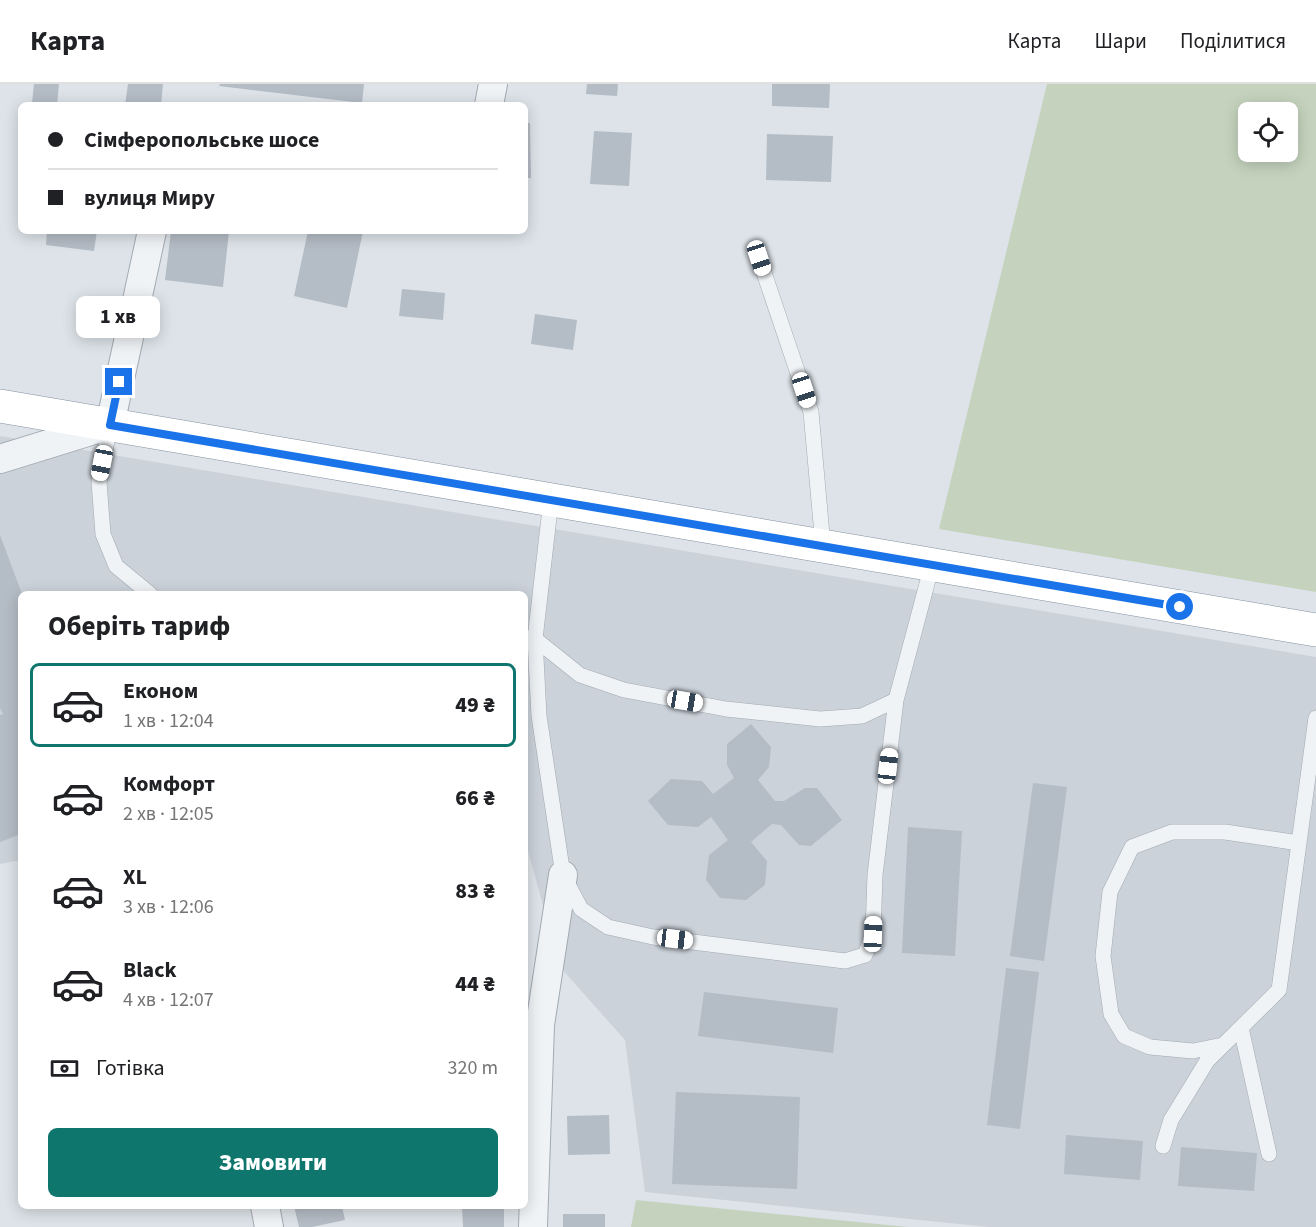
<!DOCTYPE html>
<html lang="uk">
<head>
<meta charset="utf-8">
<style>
	:root { --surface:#fff; --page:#f6f6f6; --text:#202124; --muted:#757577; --line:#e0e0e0; --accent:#0f766e }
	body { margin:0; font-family:"Source Sans 3",sans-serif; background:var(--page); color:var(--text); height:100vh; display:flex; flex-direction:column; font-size:22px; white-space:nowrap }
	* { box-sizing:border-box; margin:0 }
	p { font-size:20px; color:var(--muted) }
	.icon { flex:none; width:33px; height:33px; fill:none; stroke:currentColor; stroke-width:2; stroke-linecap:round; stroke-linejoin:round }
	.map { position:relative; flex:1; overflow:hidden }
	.drawer { position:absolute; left:18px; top:507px; width:510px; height:618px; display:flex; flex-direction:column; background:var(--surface); border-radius:9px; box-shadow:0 3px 15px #0003 }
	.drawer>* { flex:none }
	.hud { position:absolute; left:18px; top:18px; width:510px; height:132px; border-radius:9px; box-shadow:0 3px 15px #0003; display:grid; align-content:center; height:132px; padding:0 30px; background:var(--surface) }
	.controls { position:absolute; left:1238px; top:18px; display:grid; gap:12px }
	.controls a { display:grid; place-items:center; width:60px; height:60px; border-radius:9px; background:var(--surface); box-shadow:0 3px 15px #0003; font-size:30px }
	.end { position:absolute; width:27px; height:27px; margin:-14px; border:8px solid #1a73e8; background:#fff; box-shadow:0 0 0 3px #fff }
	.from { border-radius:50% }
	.bubble { position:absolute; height:42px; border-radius:9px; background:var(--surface); box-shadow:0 3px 15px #0003; font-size:20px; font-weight:800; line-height:42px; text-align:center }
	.car { position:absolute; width:18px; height:36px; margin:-18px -9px; border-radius:8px; box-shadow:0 0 4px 2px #0007; background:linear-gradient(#fff 24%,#345 0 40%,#fff 0 76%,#345 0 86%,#fff 0) }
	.hud b { display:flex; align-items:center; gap:21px; height:57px; font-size:22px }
	.hud b+b { border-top:2px solid var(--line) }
	.hud i { width:15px; height:15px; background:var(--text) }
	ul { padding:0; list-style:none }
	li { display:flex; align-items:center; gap:18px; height:84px; margin:0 12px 9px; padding:0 18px; border:3px solid transparent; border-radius:9px }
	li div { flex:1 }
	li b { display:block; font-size:22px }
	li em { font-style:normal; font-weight:800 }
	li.current { border-color:var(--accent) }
	li>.icon { width:54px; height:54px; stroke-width:1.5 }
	h2 { padding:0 30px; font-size:27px; line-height:72px }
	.pay { display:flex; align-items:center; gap:15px; height:66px; padding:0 30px; font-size:22px }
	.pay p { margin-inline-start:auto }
	.action { display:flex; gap:12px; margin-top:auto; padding:12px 30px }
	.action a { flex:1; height:69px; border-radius:9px; background:var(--accent); color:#fff; font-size:24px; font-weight:800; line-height:69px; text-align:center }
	header { display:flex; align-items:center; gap:36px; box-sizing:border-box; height:84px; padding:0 30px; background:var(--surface); border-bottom:2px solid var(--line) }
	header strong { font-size:28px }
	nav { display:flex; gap:33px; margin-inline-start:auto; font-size:21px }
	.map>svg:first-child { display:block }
	.built { fill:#cbd2da }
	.green { fill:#c5d3be; fill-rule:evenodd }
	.building { fill:#b4bcc5 }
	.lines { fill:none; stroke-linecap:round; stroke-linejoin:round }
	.lane-casing { stroke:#a2aab2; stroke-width:16 }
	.street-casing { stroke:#a2aab2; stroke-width:30 }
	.highway-casing { stroke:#8491a0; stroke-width:34 }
	.lane { stroke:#f0f3f6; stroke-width:15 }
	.street { stroke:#f0f3f6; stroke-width:28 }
	.highway { stroke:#fff; stroke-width:33 }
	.route { stroke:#1a73e8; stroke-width:8 }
</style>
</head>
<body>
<header>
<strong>Карта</strong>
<nav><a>Карта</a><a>Шари</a><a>Поділитися</a></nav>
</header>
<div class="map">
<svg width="1316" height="1143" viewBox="0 0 1316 1143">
	<rect width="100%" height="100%" fill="#dde3e8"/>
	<path class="built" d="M 0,352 L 1316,573 L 1316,1143 L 989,1143 L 645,1108 L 625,956 L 560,883 L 525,756 L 525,510 L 21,510 L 21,776 L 0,780 Z"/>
	<path class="green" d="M 1047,0 L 1316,0 L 1316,508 L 939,445 ZM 1248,28 L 1287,28 L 1287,68 L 1248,68 Z
		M 636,1116 L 908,1143 L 631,1143 Z"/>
	<path class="building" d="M 34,0 L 59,0 L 57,21 L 32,19 Z
		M 128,0 L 163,0 L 161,21 L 125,21 Z
		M 220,0 L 364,0 L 362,19 L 219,2 Z
		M 587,0 L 618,0 L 617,12 L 586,10 Z
		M 772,0 L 830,0 L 829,24 L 772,22 Z
		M 525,39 L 530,39 L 531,94 L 525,94 Z
		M 594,47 L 632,49 L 629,102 L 590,100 Z
		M 767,50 L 833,52 L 831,98 L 766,96 Z
		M 47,147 L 97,147 L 94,167 L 46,161 Z
		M 171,147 L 229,147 L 223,203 L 165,196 Z
		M 308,147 L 363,147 L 347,224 L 294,212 Z
		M 402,205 L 445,209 L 443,236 L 399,232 Z
		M 535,230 L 577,236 L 573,266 L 531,260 Z
		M 0,451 L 22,510 L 21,750 L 0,758 L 0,631 L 3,630 L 0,624 Z
		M 751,640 L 771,663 L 769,683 L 758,696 L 775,717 L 784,717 L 805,704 L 817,704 L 842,736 L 811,762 L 799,761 L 781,741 L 772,740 L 751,758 L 767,777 L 765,801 L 746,816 L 720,814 L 706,796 L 709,771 L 728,756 L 711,733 L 698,743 L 668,741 L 648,717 L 671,695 L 702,697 L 713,710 L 734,694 L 727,681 L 727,660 Z
		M 1033,699 L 1067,703 L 1044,877 L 1010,872 Z
		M 908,743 L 962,747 L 955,872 L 902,869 Z
		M 1006,884 L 1039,888 L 1020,1045 L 987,1041 Z
		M 704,908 L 838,924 L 833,969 L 698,952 Z
		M 676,1008 L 800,1013 L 797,1105 L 672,1100 Z
		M 609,1031 L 610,1070 L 568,1071 L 567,1032 Z
		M 1066,1051 L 1143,1057 L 1140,1096 L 1064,1090 Z
		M 1181,1063 L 1257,1069 L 1254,1107 L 1178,1102 Z
		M 294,1122 L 342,1122 L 345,1136 L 312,1143 L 299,1143 Z
		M 462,1122 L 504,1122 L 504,1143 L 463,1143 Z
		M 563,1130 L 605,1130 L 605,1143 L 563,1143 Z"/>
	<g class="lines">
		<defs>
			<path id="lane" d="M 759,174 L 811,328 L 823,462
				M 110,341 L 99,398 L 103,450 L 116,482 L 150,510
				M 551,416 L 535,555 L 539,632 L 563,791 L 581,825 L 608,843 L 653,853 L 845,877 L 865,871 L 873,850 L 875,791 L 896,616 L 932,481
				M 528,554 L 535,555 L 580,591 L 624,606 L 726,625 L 820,635 L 862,632 L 896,616
				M 1241,944 L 1269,1070
				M 1223,961 L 1193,967 L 1150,963 L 1124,952 L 1111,930 L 1103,872 L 1110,808 L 1132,763 L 1172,748 L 1225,748 L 1299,759
				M 1163,1062 L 1171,1036 L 1207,977 L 1279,906 L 1316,634"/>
			<path id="street" d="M 489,21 L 493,0
				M 0,375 L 110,341 L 152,147
				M 265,1122 L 269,1143
				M 533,1143 L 540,941 L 563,791"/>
			<path id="highway" d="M 0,322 L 1316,546"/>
		</defs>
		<use href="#lane" class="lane-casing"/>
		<use href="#street" class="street-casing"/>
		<use href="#highway" class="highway-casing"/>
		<use href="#lane" class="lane"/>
		<use href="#street" class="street"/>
		<use href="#highway" class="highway"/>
	</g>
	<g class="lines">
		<path class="route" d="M 119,298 L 110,341 L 1180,523"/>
	</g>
</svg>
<div class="controls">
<a><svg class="icon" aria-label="locate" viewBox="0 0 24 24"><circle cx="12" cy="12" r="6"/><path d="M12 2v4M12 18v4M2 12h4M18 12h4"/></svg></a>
</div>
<i class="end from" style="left:1180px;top:523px"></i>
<i class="end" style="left:119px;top:298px"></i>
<div class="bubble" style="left:76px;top:212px;width:84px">1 хв</div>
<i class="car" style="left:759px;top:174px;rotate:162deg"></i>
<i class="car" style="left:804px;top:306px;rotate:162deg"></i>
<i class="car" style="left:102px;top:379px;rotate:191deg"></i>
<i class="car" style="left:685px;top:617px;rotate:100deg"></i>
<i class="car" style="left:888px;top:682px;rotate:7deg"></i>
<i class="car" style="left:873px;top:850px;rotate:2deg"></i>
<i class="car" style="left:675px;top:855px;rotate:97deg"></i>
<div class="hud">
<b><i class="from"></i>Сімферопольське шосе</b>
<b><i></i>вулиця Миру</b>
</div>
<section class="drawer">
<h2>Оберіть тариф</h2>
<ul>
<li class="current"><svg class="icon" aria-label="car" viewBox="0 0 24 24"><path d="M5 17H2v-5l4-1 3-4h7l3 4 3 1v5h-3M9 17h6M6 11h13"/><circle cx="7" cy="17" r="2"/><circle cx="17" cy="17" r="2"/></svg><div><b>Економ</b><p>1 хв · 12:04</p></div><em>49 ₴</em></li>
<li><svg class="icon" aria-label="car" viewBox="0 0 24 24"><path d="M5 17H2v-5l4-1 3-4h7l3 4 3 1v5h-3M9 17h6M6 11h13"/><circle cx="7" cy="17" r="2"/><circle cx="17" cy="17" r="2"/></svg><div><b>Комфорт</b><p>2 хв · 12:05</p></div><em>66 ₴</em></li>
<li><svg class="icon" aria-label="car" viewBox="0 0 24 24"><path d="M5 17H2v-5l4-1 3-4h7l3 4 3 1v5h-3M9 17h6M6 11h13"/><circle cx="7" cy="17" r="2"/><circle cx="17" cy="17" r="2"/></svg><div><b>XL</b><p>3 хв · 12:06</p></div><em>83 ₴</em></li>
<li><svg class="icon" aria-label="car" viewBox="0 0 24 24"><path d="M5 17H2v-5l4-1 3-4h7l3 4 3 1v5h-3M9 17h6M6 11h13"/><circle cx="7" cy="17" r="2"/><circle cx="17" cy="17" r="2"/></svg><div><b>Black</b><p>4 хв · 12:07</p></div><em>44 ₴</em></li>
</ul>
<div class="pay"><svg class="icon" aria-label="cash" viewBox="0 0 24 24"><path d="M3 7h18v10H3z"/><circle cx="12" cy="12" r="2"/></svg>Готівка<p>320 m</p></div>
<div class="action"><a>Замовити</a></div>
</section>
</div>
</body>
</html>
